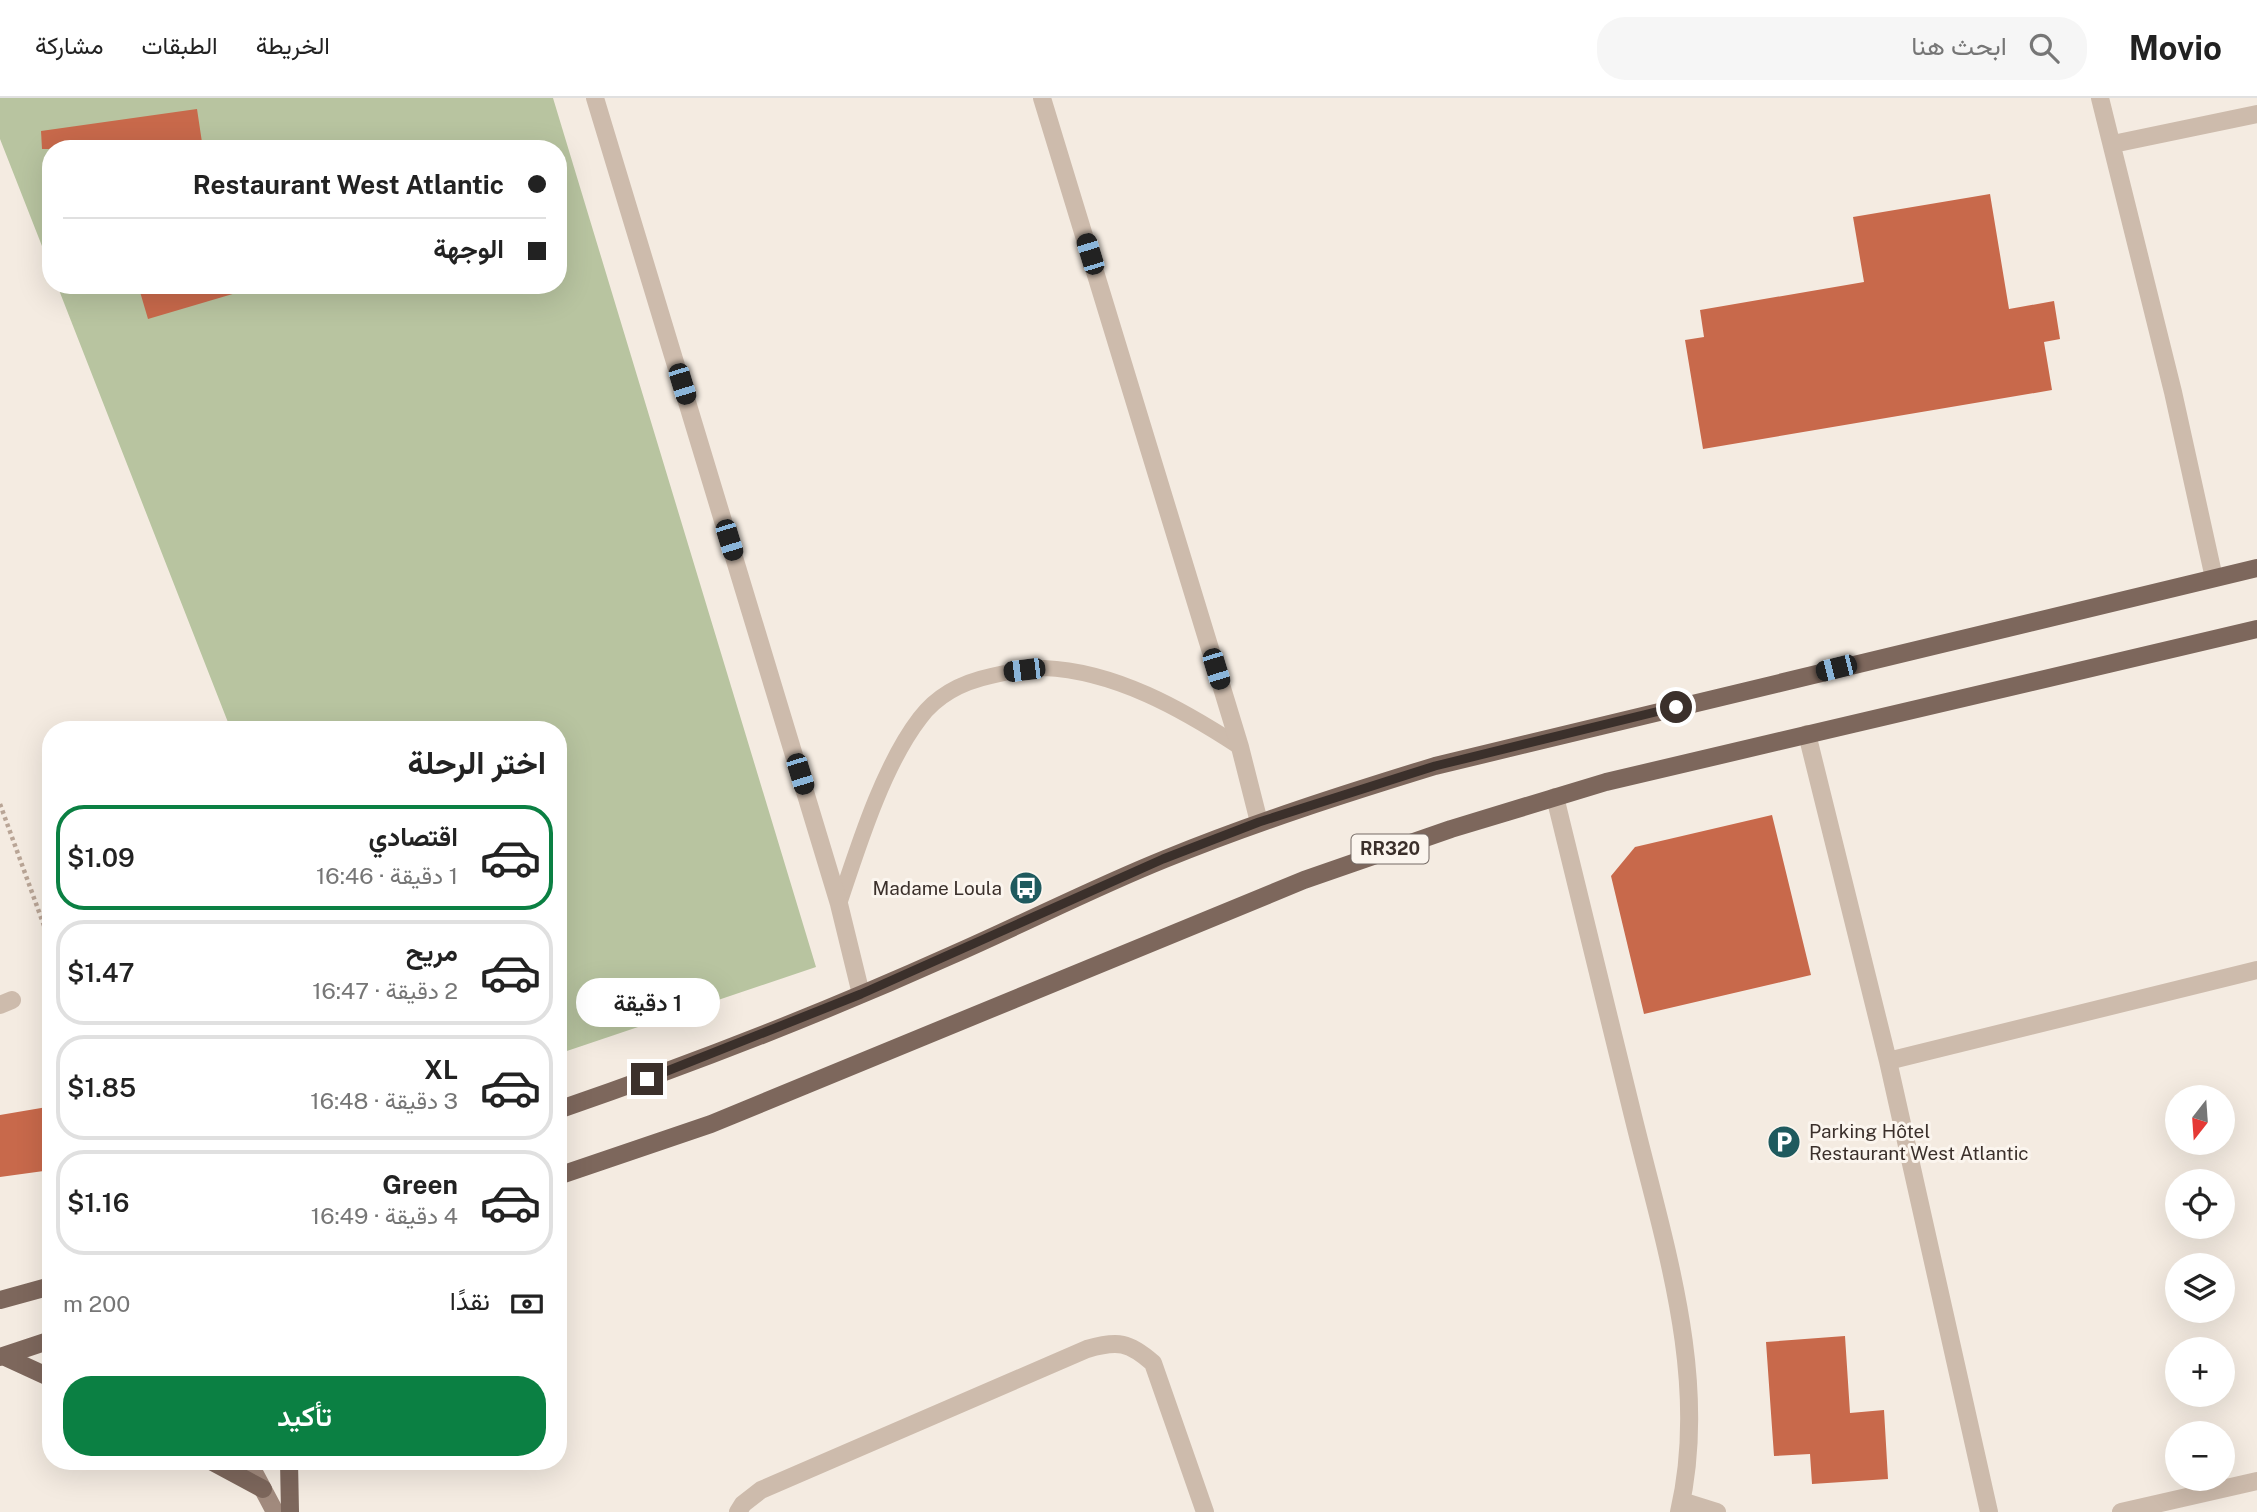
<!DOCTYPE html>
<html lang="ar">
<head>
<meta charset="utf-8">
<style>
	:root { --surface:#fff; --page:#f6f6f6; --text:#222; --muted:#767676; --line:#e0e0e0; --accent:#0b8043 }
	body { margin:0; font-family:"Public Sans",Vazirmatn,sans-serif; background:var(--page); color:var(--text); direction:rtl; height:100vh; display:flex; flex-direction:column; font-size:26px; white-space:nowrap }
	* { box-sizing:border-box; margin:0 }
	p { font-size:23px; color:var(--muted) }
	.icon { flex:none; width:38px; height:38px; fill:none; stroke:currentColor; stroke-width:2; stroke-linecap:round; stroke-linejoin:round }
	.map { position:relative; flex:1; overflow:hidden; direction:ltr }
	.side { position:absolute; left:42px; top:623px; width:525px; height:749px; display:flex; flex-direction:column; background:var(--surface); border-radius:28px; box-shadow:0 7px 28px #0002; direction:rtl }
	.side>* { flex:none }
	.banner { position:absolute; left:42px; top:42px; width:525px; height:154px; border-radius:28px; box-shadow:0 7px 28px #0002; direction:rtl; display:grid; align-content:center; height:154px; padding:0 21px; background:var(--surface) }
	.needle { width:46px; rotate:197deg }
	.fabs { position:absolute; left:2165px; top:987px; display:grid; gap:14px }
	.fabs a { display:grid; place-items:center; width:70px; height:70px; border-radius:50%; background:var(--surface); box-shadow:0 7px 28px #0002; font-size:35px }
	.end { position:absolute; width:32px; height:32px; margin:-16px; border:9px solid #3b302b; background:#fff; box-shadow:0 0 0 4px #fff }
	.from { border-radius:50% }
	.bubble { position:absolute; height:49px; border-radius:24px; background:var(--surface); box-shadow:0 7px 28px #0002; font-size:23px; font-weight:600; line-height:49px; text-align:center; direction:rtl }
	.car { position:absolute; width:21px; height:42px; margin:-21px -10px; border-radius:9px; box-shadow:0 0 5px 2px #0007; background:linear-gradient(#222 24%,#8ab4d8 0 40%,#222 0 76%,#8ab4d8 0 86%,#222 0) }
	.banner b { display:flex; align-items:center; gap:24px; height:66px; font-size:26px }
	.banner b+b { border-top:2px solid var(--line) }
	.banner i { width:18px; height:18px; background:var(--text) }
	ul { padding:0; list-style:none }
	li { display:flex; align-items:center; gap:21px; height:105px; margin:0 14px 10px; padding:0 7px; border:4px solid var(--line); border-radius:28px }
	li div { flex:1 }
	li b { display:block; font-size:26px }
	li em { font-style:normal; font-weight:600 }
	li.active { border-color:var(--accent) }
	li>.icon { width:63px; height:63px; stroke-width:1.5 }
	h2 { padding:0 21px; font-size:32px; line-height:84px }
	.pay { display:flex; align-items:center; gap:18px; height:77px; padding:0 21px; font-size:26px }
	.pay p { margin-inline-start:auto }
	.action { display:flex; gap:14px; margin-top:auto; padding:14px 21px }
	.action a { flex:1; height:80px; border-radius:28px; background:var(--accent); color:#fff; font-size:28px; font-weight:600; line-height:80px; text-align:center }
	header { display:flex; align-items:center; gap:42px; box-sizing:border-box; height:98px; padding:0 35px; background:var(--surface); border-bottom:2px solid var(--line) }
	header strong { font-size:33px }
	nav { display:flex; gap:38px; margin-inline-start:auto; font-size:24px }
	.search { width:490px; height:63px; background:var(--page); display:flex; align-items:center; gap:18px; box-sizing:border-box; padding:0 24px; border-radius:28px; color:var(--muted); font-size:26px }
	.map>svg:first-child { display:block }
	.green { fill:#b8c4a0 }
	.building { fill:#c8694b }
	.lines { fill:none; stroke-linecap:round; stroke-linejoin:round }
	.path { stroke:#b9a596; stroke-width:4.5; stroke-dasharray:3.5 3.5; stroke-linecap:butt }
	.lane { stroke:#cdbbac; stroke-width:16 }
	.street { stroke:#cdbbac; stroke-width:18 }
	.secondary { stroke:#a18a7d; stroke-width:18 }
	.primary { stroke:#7d675c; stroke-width:18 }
	.route { stroke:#3b302b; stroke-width:9 }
	.labels { text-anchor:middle; stroke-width:6; stroke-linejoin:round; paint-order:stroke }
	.shield { fill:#fbf5ee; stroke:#756b66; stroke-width:2 }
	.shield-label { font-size:18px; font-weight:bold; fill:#3b302b }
	.poi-label { font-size:19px; fill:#3b302b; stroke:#fbf5ee; text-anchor:end }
</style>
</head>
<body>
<header>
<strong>Movio</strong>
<div class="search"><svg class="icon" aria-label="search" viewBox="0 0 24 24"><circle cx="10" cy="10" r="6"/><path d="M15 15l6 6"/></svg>ابحث هنا</div>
<nav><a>الخريطة</a><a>الطبقات</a><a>مشاركة</a></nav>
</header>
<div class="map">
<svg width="2257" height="1414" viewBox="0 0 2257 1414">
	<rect width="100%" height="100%" fill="#f4ebe1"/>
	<path class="green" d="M 0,0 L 553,0 L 816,869 L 558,956 L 558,632 L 231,632 L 57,187 L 558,187 L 558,51 L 51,51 L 51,171 L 0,41 Z"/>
	<path class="building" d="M 197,11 L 203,51 L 42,51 L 41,33 Z
		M 1990,96 L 2009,211 L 2054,203 L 2060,241 L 2044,244 L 2052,292 L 1703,351 L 1685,242 L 1704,239 L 1700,212 L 1864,184 L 1853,119 Z
		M 138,187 L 235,187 L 236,195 L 148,221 Z
		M 1772,717 L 1811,877 L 1644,916 L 1611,778 L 1635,749 Z
		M 47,1009 L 51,1035 L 51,1072 L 0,1079 L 0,1017 Z
		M 1845,1238 L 1850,1315 L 1884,1312 L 1888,1381 L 1812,1386 L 1810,1356 L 1774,1358 L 1766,1244 Z"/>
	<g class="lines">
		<path class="path" d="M 0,706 L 51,847"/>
		<path class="lane" d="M 839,806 C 858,749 883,668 920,620 C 938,596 963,584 991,578 C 1008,574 1027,570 1044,570 C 1115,573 1182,611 1240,649"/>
		<path class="street" d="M 595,0 L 839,806 L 861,896
			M 1042,0 L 1240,649 L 1259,724
			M 2100,0 L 2173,294 L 2214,480
			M 2113,46 L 2257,16
			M 1807,636 L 1888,963 L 1989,1414
			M 1555,699 C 1581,805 1607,911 1633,1018 C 1664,1145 1710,1282 1679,1414
			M 0,907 L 12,902
			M 1888,963 L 2257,872
			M 1682,1403 L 1717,1414
			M 738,1414 L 743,1406 L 761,1392 L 1087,1251 C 1118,1242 1129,1244 1153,1265 L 1205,1414
			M 2121,1414 L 2257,1383"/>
		<path class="secondary" d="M 248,1363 L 275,1414"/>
		<path class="primary" d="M 558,1012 C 692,966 823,915 952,857 C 1023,826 1093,790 1165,761 C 1253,725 1344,696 1435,668 L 2257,470
			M 558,1078 L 711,1026 L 1304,782 L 1451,731 L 1606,684 L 2257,531
			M 0,1202 L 51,1188
			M 3,1258 L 51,1280
			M 0,1259 L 51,1242
			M 211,1363 L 263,1391
			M 289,1363 L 290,1414"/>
	</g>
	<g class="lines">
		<path class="route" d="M 647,981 L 861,896 L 1163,761 L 1259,724 L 1435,668 L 1676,609"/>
	</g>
	<defs>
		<symbol id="bus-disc" viewBox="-11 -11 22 22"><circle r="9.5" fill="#1f5a5e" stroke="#fbf5ee"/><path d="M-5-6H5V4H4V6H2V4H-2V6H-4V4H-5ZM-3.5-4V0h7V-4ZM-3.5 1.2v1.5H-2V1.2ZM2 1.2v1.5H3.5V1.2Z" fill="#fff"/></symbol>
		<symbol id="parking-disc" viewBox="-11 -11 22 22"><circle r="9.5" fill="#1f5a5e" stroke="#fbf5ee"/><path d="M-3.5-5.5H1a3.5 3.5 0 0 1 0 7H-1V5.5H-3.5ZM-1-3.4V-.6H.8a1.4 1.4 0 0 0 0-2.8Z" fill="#fff"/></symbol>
	</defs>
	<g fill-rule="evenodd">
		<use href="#bus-disc" x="1007" y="771" width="38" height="38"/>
		<use href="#parking-disc" x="1765" y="1025" width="38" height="38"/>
	</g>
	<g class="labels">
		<rect class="shield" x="1351.5" y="736.5" width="77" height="29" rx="5"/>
		<g class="shield-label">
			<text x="1390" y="757">RR320</text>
		</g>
		<g class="poi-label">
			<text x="1002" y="797">Madame Loula</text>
			<text x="1809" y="1040" text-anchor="start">Parking Hôtel<tspan x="1809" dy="22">Restaurant West Atlantic</tspan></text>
		</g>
	</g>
</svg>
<div class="fabs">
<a><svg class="needle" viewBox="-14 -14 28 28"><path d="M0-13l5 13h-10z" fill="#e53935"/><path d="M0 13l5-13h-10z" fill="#767676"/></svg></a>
<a><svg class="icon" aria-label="locate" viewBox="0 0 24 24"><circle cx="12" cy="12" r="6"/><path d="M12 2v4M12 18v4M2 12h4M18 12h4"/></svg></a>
<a><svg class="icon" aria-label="layers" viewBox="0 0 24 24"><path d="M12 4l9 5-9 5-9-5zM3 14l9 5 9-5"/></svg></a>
<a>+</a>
<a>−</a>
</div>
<i class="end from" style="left:1676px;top:609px"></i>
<i class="end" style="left:647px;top:981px"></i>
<div class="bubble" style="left:576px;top:880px;width:144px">1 دقيقة</div>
<i class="car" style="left:1090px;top:156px;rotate:343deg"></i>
<i class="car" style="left:682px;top:286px;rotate:163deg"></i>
<i class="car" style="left:729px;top:442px;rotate:163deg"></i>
<i class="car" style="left:1836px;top:570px;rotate:256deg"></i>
<i class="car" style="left:1216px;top:571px;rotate:163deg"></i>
<i class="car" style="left:1024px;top:572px;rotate:263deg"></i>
<i class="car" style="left:800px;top:676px;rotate:163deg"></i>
<div class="banner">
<b><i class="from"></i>Restaurant West Atlantic</b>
<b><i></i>الوجهة</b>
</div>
<section class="side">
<h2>اختر الرحلة</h2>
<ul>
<li class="active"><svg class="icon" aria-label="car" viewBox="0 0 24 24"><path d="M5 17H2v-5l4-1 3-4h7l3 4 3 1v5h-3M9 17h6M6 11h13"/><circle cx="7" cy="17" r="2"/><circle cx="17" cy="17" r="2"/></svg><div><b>اقتصادي</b><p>1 دقيقة · 16:46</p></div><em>$1.09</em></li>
<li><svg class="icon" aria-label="car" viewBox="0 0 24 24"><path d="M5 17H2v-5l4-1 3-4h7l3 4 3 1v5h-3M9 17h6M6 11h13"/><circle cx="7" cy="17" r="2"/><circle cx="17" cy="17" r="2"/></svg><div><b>مريح</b><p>2 دقيقة · 16:47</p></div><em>$1.47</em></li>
<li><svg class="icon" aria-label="car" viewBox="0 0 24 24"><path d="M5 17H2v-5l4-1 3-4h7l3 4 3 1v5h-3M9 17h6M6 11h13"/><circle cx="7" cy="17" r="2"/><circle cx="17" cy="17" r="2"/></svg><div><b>XL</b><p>3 دقيقة · 16:48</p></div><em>$1.85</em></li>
<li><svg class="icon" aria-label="car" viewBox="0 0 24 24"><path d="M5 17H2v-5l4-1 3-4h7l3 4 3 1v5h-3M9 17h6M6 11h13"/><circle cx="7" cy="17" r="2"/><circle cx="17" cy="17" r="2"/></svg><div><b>Green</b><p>4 دقيقة · 16:49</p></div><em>$1.16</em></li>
</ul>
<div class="pay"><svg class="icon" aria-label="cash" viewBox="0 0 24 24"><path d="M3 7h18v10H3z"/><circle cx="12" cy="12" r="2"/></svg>نقدًا<p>200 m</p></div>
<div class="action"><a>تأكيد</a></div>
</section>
</div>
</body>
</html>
